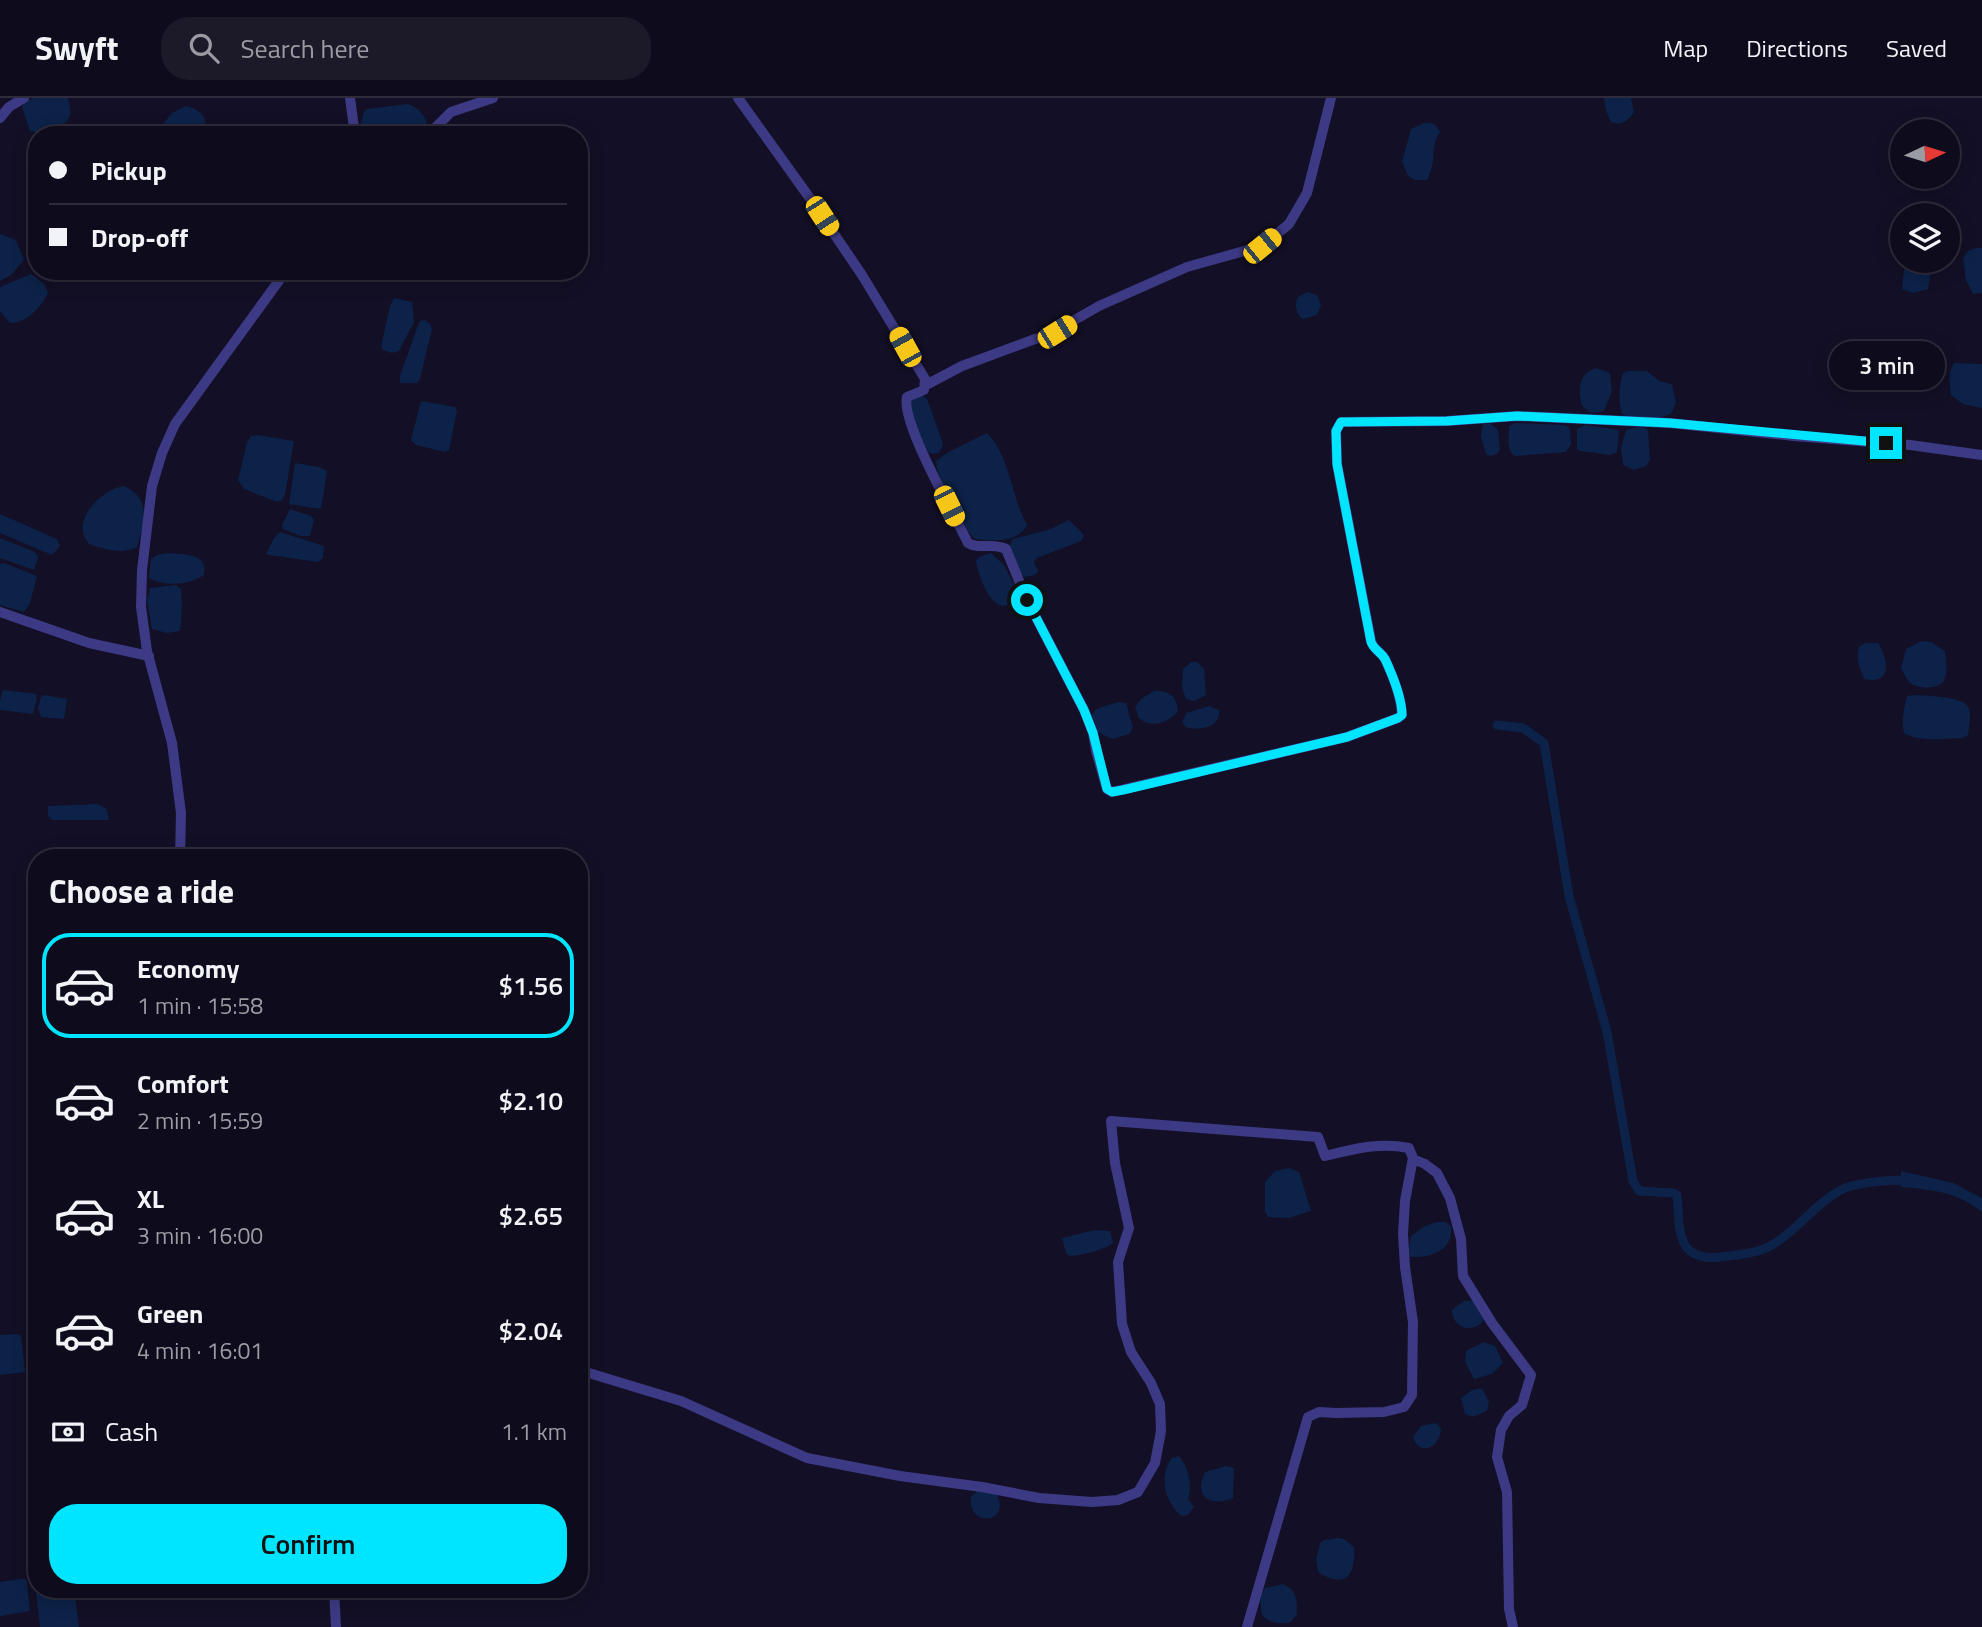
<!DOCTYPE html>
<html lang="en">
<head>
<meta charset="utf-8">
<style>
	:root { --surface:#0e0b1c; --page:#1c1929; --text:#f1f3f6; --muted:#9b9ba3; --line:#2e2b3b; --accent:#00e5ff }
	body { margin:0; font-family:"Titillium Web",sans-serif; background:var(--page); color:var(--text); height:100vh; display:flex; flex-direction:column; font-size:26px; white-space:nowrap }
	* { box-sizing:border-box; margin:0 }
	p { font-size:23px; color:var(--muted) }
	.icon { flex:none; width:38px; height:38px; fill:none; stroke:currentColor; stroke-width:2; stroke-linecap:round; stroke-linejoin:round }
	.map { position:relative; flex:1; overflow:hidden }
	.details { position:absolute; left:28px; top:751px; width:560px; height:749px; display:flex; flex-direction:column; background:var(--surface); border-radius:28px; box-shadow:0 4px 18px #0003,0 0 0 2px var(--line) }
	.details>* { flex:none }
	.guide { position:absolute; left:28px; top:28px; width:560px; height:154px; border-radius:28px; box-shadow:0 4px 18px #0003,0 0 0 2px var(--line); display:grid; align-content:center; height:154px; padding:0 21px; background:var(--surface) }
	.needle { width:46px; rotate:86deg }
	.tools { position:absolute; left:1890px; top:21px; display:grid; gap:14px }
	.tools a { display:grid; place-items:center; width:70px; height:70px; border-radius:50%; background:var(--surface); box-shadow:0 4px 18px #0003,0 0 0 2px var(--line); font-size:35px }
	.end { position:absolute; width:32px; height:32px; margin:-16px; border:9px solid #00e5ff; background:#111; box-shadow:0 0 0 4px #111 }
	.from { border-radius:50% }
	.bubble { position:absolute; height:49px; border-radius:24px; background:var(--surface); box-shadow:0 4px 18px #0003,0 0 0 2px var(--line); font-size:23px; font-weight:600; line-height:49px; text-align:center }
	.car { position:absolute; width:21px; height:42px; margin:-21px -10px; border-radius:9px; box-shadow:0 0 5px 2px #0007; background:linear-gradient(#f5c518 24%,#345 0 40%,#f5c518 0 76%,#345 0 86%,#f5c518 0) }
	.guide b { display:flex; align-items:center; gap:24px; height:66px; font-size:26px }
	.guide b+b { border-top:2px solid var(--line) }
	.guide i { width:18px; height:18px; background:var(--text) }
	ul { padding:0; list-style:none }
	li { display:flex; align-items:center; gap:21px; height:105px; margin:0 14px 10px; padding:0 7px; border:4px solid transparent; border-radius:28px }
	li div { flex:1 }
	li b { display:block; font-size:26px }
	li em { font-style:normal; font-weight:600 }
	li.selected { border-color:var(--accent) }
	li>.icon { width:63px; height:63px; stroke-width:1.5 }
	h2 { padding:0 21px; font-size:32px; line-height:84px }
	.pay { display:flex; align-items:center; gap:18px; height:77px; padding:0 21px; font-size:26px }
	.pay p { margin-inline-start:auto }
	.primary-button { display:flex; gap:14px; margin-top:auto; padding:14px 21px }
	.primary-button a { flex:1; height:80px; border-radius:28px; background:var(--accent); color:#111; font-size:28px; font-weight:600; line-height:80px; text-align:center }
	header { display:flex; align-items:center; gap:42px; box-sizing:border-box; height:98px; padding:0 35px; background:var(--surface); border-bottom:2px solid var(--line) }
	header strong { font-size:33px }
	nav { display:flex; gap:38px; margin-inline-start:auto; font-size:24px }
	.search { width:490px; height:63px; background:var(--page); display:flex; align-items:center; gap:18px; box-sizing:border-box; padding:0 24px; border-radius:28px; color:var(--muted); font-size:26px }
	.map>svg:first-child { display:block }
	.water { fill:#0c2248 }
	.lines { fill:none; stroke-linecap:round; stroke-linejoin:round }
	.canal { stroke:#0c2248; stroke-width:9 }
	.minor { stroke:#3d3a85; stroke-width:10 }
	.route { stroke:#00e5ff; stroke-width:9 }
</style>
</head>
<body>
<header>
<strong>Swyft</strong>
<div class="search"><svg class="icon" aria-label="search" viewBox="0 0 24 24"><circle cx="10" cy="10" r="6"/><path d="M15 15l6 6"/></svg>Search here</div>
<nav><a>Map</a><a>Directions</a><a>Saved</a></nav>
</header>
<div class="map">
<svg width="1982" height="1529" viewBox="0 0 1982 1529">
	<rect width="100%" height="100%" fill="#130f26"/>
	<path class="water" d="M 34,0 L 68,0 C 69,5 71,12 70,17 C 66,31 42,37 30,33 L 22,9 L 24,4 Z
		M 1604,0 L 1631,0 L 1634,14 C 1628,23 1622,28 1611,24 L 1606,13 Z
		M 408,6 C 420,10 429,21 427,35 L 408,37 L 365,30 L 361,27 L 364,14 L 367,11 Z
		M 186,8 C 202,12 209,20 205,37 L 166,37 L 164,25 L 172,15 Z
		M 1424,25 C 1433,24 1436,26 1440,34 C 1429,49 1438,63 1427,82 L 1415,82 L 1408,78 L 1402,64 L 1411,31 Z
		M 0,136 L 16,142 L 24,162 L 11,177 L 0,183 Z
		M 1976,150 L 1982,150 L 1982,195 L 1973,196 L 1966,182 L 1963,160 L 1968,153 Z
		M 1905,163 L 1932,163 L 1928,191 L 1913,195 L 1902,191 Z
		M 31,176 L 44,186 L 48,195 C 41,209 26,226 10,225 L 0,213 L 0,189 Z
		M 1307,194 L 1317,197 L 1321,207 L 1317,217 L 1303,221 C 1296,217 1294,205 1298,199 Z
		M 394,200 L 412,204 L 414,224 L 399,253 L 392,255 L 383,252 L 381,248 L 390,208 Z
		M 425,222 L 430,226 L 432,231 L 420,281 L 417,285 L 400,285 L 400,278 L 417,230 L 420,223 Z
		M 1955,265 L 1982,266 L 1982,310 L 1963,306 L 1951,297 C 1950,287 1947,272 1955,265 Z
		M 1596,270 L 1610,275 L 1612,293 L 1604,313 L 1591,315 L 1582,308 C 1578,292 1578,276 1596,270 Z
		M 1629,273 L 1647,273 L 1659,283 L 1672,286 L 1676,305 L 1671,316 C 1657,322 1636,323 1622,316 C 1618,304 1619,287 1623,275 Z
		M 922,297 L 927,301 L 942,343 L 943,348 L 939,355 L 932,356 L 928,354 L 912,322 L 911,300 Z
		M 421,303 L 455,309 L 457,313 L 449,352 L 445,354 L 416,347 L 411,342 Z
		M 1490,325 L 1498,332 L 1500,352 L 1497,356 L 1490,358 L 1486,356 L 1481,338 L 1483,326 Z
		M 1515,325 L 1565,327 L 1570,330 L 1571,346 L 1566,354 L 1515,358 C 1505,351 1509,338 1509,328 Z
		M 1585,327 L 1619,332 L 1617,354 L 1610,357 L 1580,353 L 1577,351 L 1577,331 Z
		M 1637,329 L 1646,330 L 1648,333 L 1650,362 L 1646,368 L 1634,372 L 1623,367 L 1621,350 L 1626,332 Z
		M 987,335 C 1010,358 1011,398 1027,427 C 1019,445 992,443 975,441 C 962,429 937,380 936,363 L 947,355 Z
		M 258,337 L 294,343 L 285,397 L 282,402 L 277,404 L 244,391 L 238,382 L 247,344 L 251,338 Z
		M 295,365 L 319,369 L 327,373 L 321,411 L 289,406 Z
		M 124,388 C 152,400 144,425 137,449 C 123,457 103,451 89,446 C 69,424 101,391 124,388 Z
		M 290,411 L 311,418 L 314,422 L 310,438 L 301,438 L 283,431 L 282,427 Z
		M 0,416 L 57,441 L 60,448 L 52,457 L 0,435 Z
		M 1069,422 L 1084,437 L 1081,443 L 1037,460 L 1034,464 L 1038,473 L 1035,477 L 1024,479 C 1016,470 1013,458 1010,446 L 1013,441 L 1051,431 Z
		M 280,434 L 324,448 L 323,460 L 318,464 L 269,457 L 266,456 L 274,440 Z
		M 0,440 L 35,454 L 38,459 L 34,472 L 0,460 Z
		M 168,455 C 185,457 208,454 204,477 C 189,487 165,489 149,480 L 151,461 L 157,457 Z
		M 991,455 L 1004,467 L 1018,494 L 1018,498 C 996,528 979,481 976,463 L 979,459 Z
		M 4,465 L 37,478 L 30,505 L 24,514 L 0,507 L 0,466 Z
		M 176,487 L 181,491 L 182,509 L 180,533 L 167,535 L 152,531 L 147,502 L 150,490 Z
		M 1921,543 L 1931,544 L 1945,553 C 1946,561 1949,578 1942,585 C 1935,592 1917,590 1910,585 C 1906,581 1904,575 1901,570 L 1906,551 Z
		M 1865,545 L 1878,545 C 1888,560 1893,588 1865,581 C 1859,572 1856,559 1859,549 Z
		M 1191,564 L 1197,564 L 1204,571 L 1206,597 L 1194,603 L 1186,601 L 1182,590 L 1183,571 Z
		M 3,592 L 36,596 L 37,600 L 33,616 L 0,612 L 0,602 Z
		M 1154,593 C 1168,592 1177,597 1178,613 C 1169,625 1151,631 1139,620 L 1135,609 L 1141,601 Z
		M 44,597 L 67,601 L 64,621 L 41,619 L 38,610 L 41,599 Z
		M 1914,597 C 1926,598 1963,598 1968,609 C 1972,616 1969,629 1968,637 L 1963,640 C 1945,640 1920,645 1904,635 C 1901,623 1904,611 1907,598 Z
		M 1118,604 L 1126,605 L 1133,630 L 1129,636 L 1112,641 L 1098,634 L 1092,617 L 1096,611 Z
		M 1209,608 L 1219,612 C 1221,630 1200,633 1186,629 L 1182,624 L 1186,615 Z
		M 98,706 L 107,711 L 109,722 L 52,722 L 48,718 L 48,708 Z
		M 1289,1070 L 1299,1074 L 1311,1113 L 1289,1120 L 1268,1119 L 1265,1114 L 1265,1084 L 1275,1073 Z
		M 1901,1073 L 1953,1085 L 1982,1100 L 1982,1114 C 1955,1093 1933,1092 1901,1089 Z
		M 1437,1124 L 1445,1124 L 1451,1128 C 1454,1152 1431,1160 1411,1159 L 1408,1156 L 1411,1138 L 1423,1129 Z
		M 1095,1132 L 1110,1133 L 1113,1145 C 1103,1153 1082,1157 1069,1158 L 1066,1155 L 1062,1140 Z
		M 1474,1202 L 1482,1213 L 1484,1222 C 1473,1237 1452,1230 1452,1212 L 1464,1203 Z
		M 18,1236 L 21,1238 L 25,1274 L 0,1277 L 0,1237 Z
		M 1484,1244 L 1495,1248 L 1503,1265 L 1492,1276 L 1474,1281 L 1465,1264 L 1466,1253 Z
		M 1482,1290 L 1489,1304 L 1487,1313 L 1472,1319 L 1465,1316 L 1461,1300 L 1472,1292 Z
		M 1436,1325 L 1441,1331 C 1440,1349 1420,1360 1413,1339 L 1421,1328 Z
		M 1179,1358 C 1188,1368 1193,1389 1188,1401 L 1194,1409 L 1188,1417 L 1181,1418 C 1165,1404 1158,1377 1172,1360 Z
		M 1226,1368 L 1234,1370 L 1233,1400 C 1211,1409 1193,1400 1205,1374 Z
		M 977,1393 L 987,1393 L 997,1397 C 1011,1426 967,1430 971,1399 Z
		M 1338,1440 L 1344,1441 L 1354,1449 C 1356,1477 1346,1492 1318,1474 L 1316,1461 L 1320,1445 L 1324,1442 Z
		M 37,1476 L 37,1491 L 74,1491 L 79,1529 L 40,1529 L 34,1477 Z
		M 21,1481 L 26,1481 L 27,1485 L 30,1513 L 0,1518 L 0,1484 Z
		M 1283,1486 C 1297,1492 1297,1502 1297,1516 L 1291,1524 C 1280,1527 1270,1525 1262,1517 L 1260,1499 L 1265,1490 Z"/>
	<g class="lines">
		<path class="canal" d="M 1497,627 L 1523,630 L 1544,645 L 1569,798 L 1607,934 L 1633,1083 L 1639,1093 L 1673,1095 L 1677,1097 C 1680,1130 1675,1164 1720,1159 C 1737,1157 1756,1156 1772,1147 C 1797,1133 1816,1104 1843,1091 C 1858,1084 1895,1081 1912,1083"/>
		<path class="minor" d="M 350,0 L 355,37
			M 738,0 L 809,99 L 862,177 L 925,281 L 924,292 L 907,299 C 900,323 955,418 968,445 C 979,452 993,444 1006,451 L 1027,502 L 1084,612 L 1093,635 L 1096,653 L 1107,691 L 1112,694 L 1347,639 L 1398,620 L 1402,617 C 1401,600 1392,576 1385,561 C 1381,554 1374,552 1371,543 L 1337,366 L 1336,333 L 1341,324 L 1447,323 L 1517,318 L 1670,325 L 1794,338 L 1910,347 L 1982,357
			M 0,20 L 9,9 L 24,0
			M 355,33 L 386,37
			M 428,37 L 451,14 L 493,0
			M 926,287 L 962,268 L 1035,241 L 1045,239 L 1099,208 L 1187,169 L 1262,148 L 1289,126 L 1307,95 L 1331,0
			M 0,514 L 89,545 L 149,558
			M 180,760 L 181,715 L 172,645 L 147,553 L 141,509 L 142,472 L 152,388 L 162,355 L 175,326 L 286,173
			M 1413,1061 L 1425,1066 L 1437,1075 L 1450,1100 L 1461,1141 L 1463,1178 L 1492,1225 L 1531,1277 L 1522,1307 L 1509,1318 L 1501,1332 L 1497,1359 L 1507,1394 L 1509,1511 L 1513,1529
			M 579,1272 L 681,1303 L 807,1360 L 900,1378 L 982,1389 L 1039,1400 L 1092,1404 L 1118,1402 L 1138,1394 L 1155,1365 L 1161,1333 L 1160,1306 L 1151,1285 L 1131,1254 L 1122,1226 L 1118,1164 L 1129,1130 L 1115,1065 L 1111,1023 L 1318,1039 L 1325,1058 C 1354,1051 1379,1044 1409,1050 L 1413,1060 L 1405,1103 L 1403,1136 L 1405,1169 L 1413,1224 L 1412,1297 L 1404,1309 L 1384,1314 L 1336,1315 L 1319,1314 L 1308,1319 L 1247,1529
			M 334,1491 L 336,1529"/>
	</g>
	<g class="lines">
		<path class="route" d="M 1027,502 L 1084,612 L 1093,635 L 1107,691 L 1112,694 L 1123,692 L 1347,639 L 1398,620 L 1402,617 C 1402,600 1392,576 1385,561 C 1381,554 1374,552 1371,544 L 1337,366 L 1336,333 L 1341,324 L 1447,323 L 1517,318 L 1670,325 L 1886,345"/>
	</g>
</svg>
<div class="tools">
<a><svg class="needle" viewBox="-14 -14 28 28"><path d="M0-13l5 13h-10z" fill="#e53935"/><path d="M0 13l5-13h-10z" fill="#9b9ba3"/></svg></a>
<a><svg class="icon" aria-label="layers" viewBox="0 0 24 24"><path d="M12 4l9 5-9 5-9-5zM3 14l9 5 9-5"/></svg></a>
</div>
<i class="end from" style="left:1027px;top:502px"></i>
<i class="end" style="left:1886px;top:345px"></i>
<div class="bubble" style="left:1829px;top:243px;width:116px">3 min</div>
<i class="car" style="left:822px;top:118px;rotate:147deg"></i>
<i class="car" style="left:1262px;top:148px;rotate:51deg"></i>
<i class="car" style="left:1057px;top:234px;rotate:58deg"></i>
<i class="car" style="left:905px;top:249px;rotate:331deg"></i>
<i class="car" style="left:949px;top:408px;rotate:154deg"></i>
<div class="guide">
<b><i class="from"></i>Pickup</b>
<b><i></i>Drop-off</b>
</div>
<section class="details">
<h2>Choose a ride</h2>
<ul>
<li class="selected"><svg class="icon" aria-label="car" viewBox="0 0 24 24"><path d="M5 17H2v-5l4-1 3-4h7l3 4 3 1v5h-3M9 17h6M6 11h13"/><circle cx="7" cy="17" r="2"/><circle cx="17" cy="17" r="2"/></svg><div><b>Economy</b><p>1 min · 15:58</p></div><em>$1.56</em></li>
<li><svg class="icon" aria-label="car" viewBox="0 0 24 24"><path d="M5 17H2v-5l4-1 3-4h7l3 4 3 1v5h-3M9 17h6M6 11h13"/><circle cx="7" cy="17" r="2"/><circle cx="17" cy="17" r="2"/></svg><div><b>Comfort</b><p>2 min · 15:59</p></div><em>$2.10</em></li>
<li><svg class="icon" aria-label="car" viewBox="0 0 24 24"><path d="M5 17H2v-5l4-1 3-4h7l3 4 3 1v5h-3M9 17h6M6 11h13"/><circle cx="7" cy="17" r="2"/><circle cx="17" cy="17" r="2"/></svg><div><b>XL</b><p>3 min · 16:00</p></div><em>$2.65</em></li>
<li><svg class="icon" aria-label="car" viewBox="0 0 24 24"><path d="M5 17H2v-5l4-1 3-4h7l3 4 3 1v5h-3M9 17h6M6 11h13"/><circle cx="7" cy="17" r="2"/><circle cx="17" cy="17" r="2"/></svg><div><b>Green</b><p>4 min · 16:01</p></div><em>$2.04</em></li>
</ul>
<div class="pay"><svg class="icon" aria-label="cash" viewBox="0 0 24 24"><path d="M3 7h18v10H3z"/><circle cx="12" cy="12" r="2"/></svg>Cash<p>1.1 km</p></div>
<div class="primary-button"><a>Confirm</a></div>
</section>
</div>
</body>
</html>
